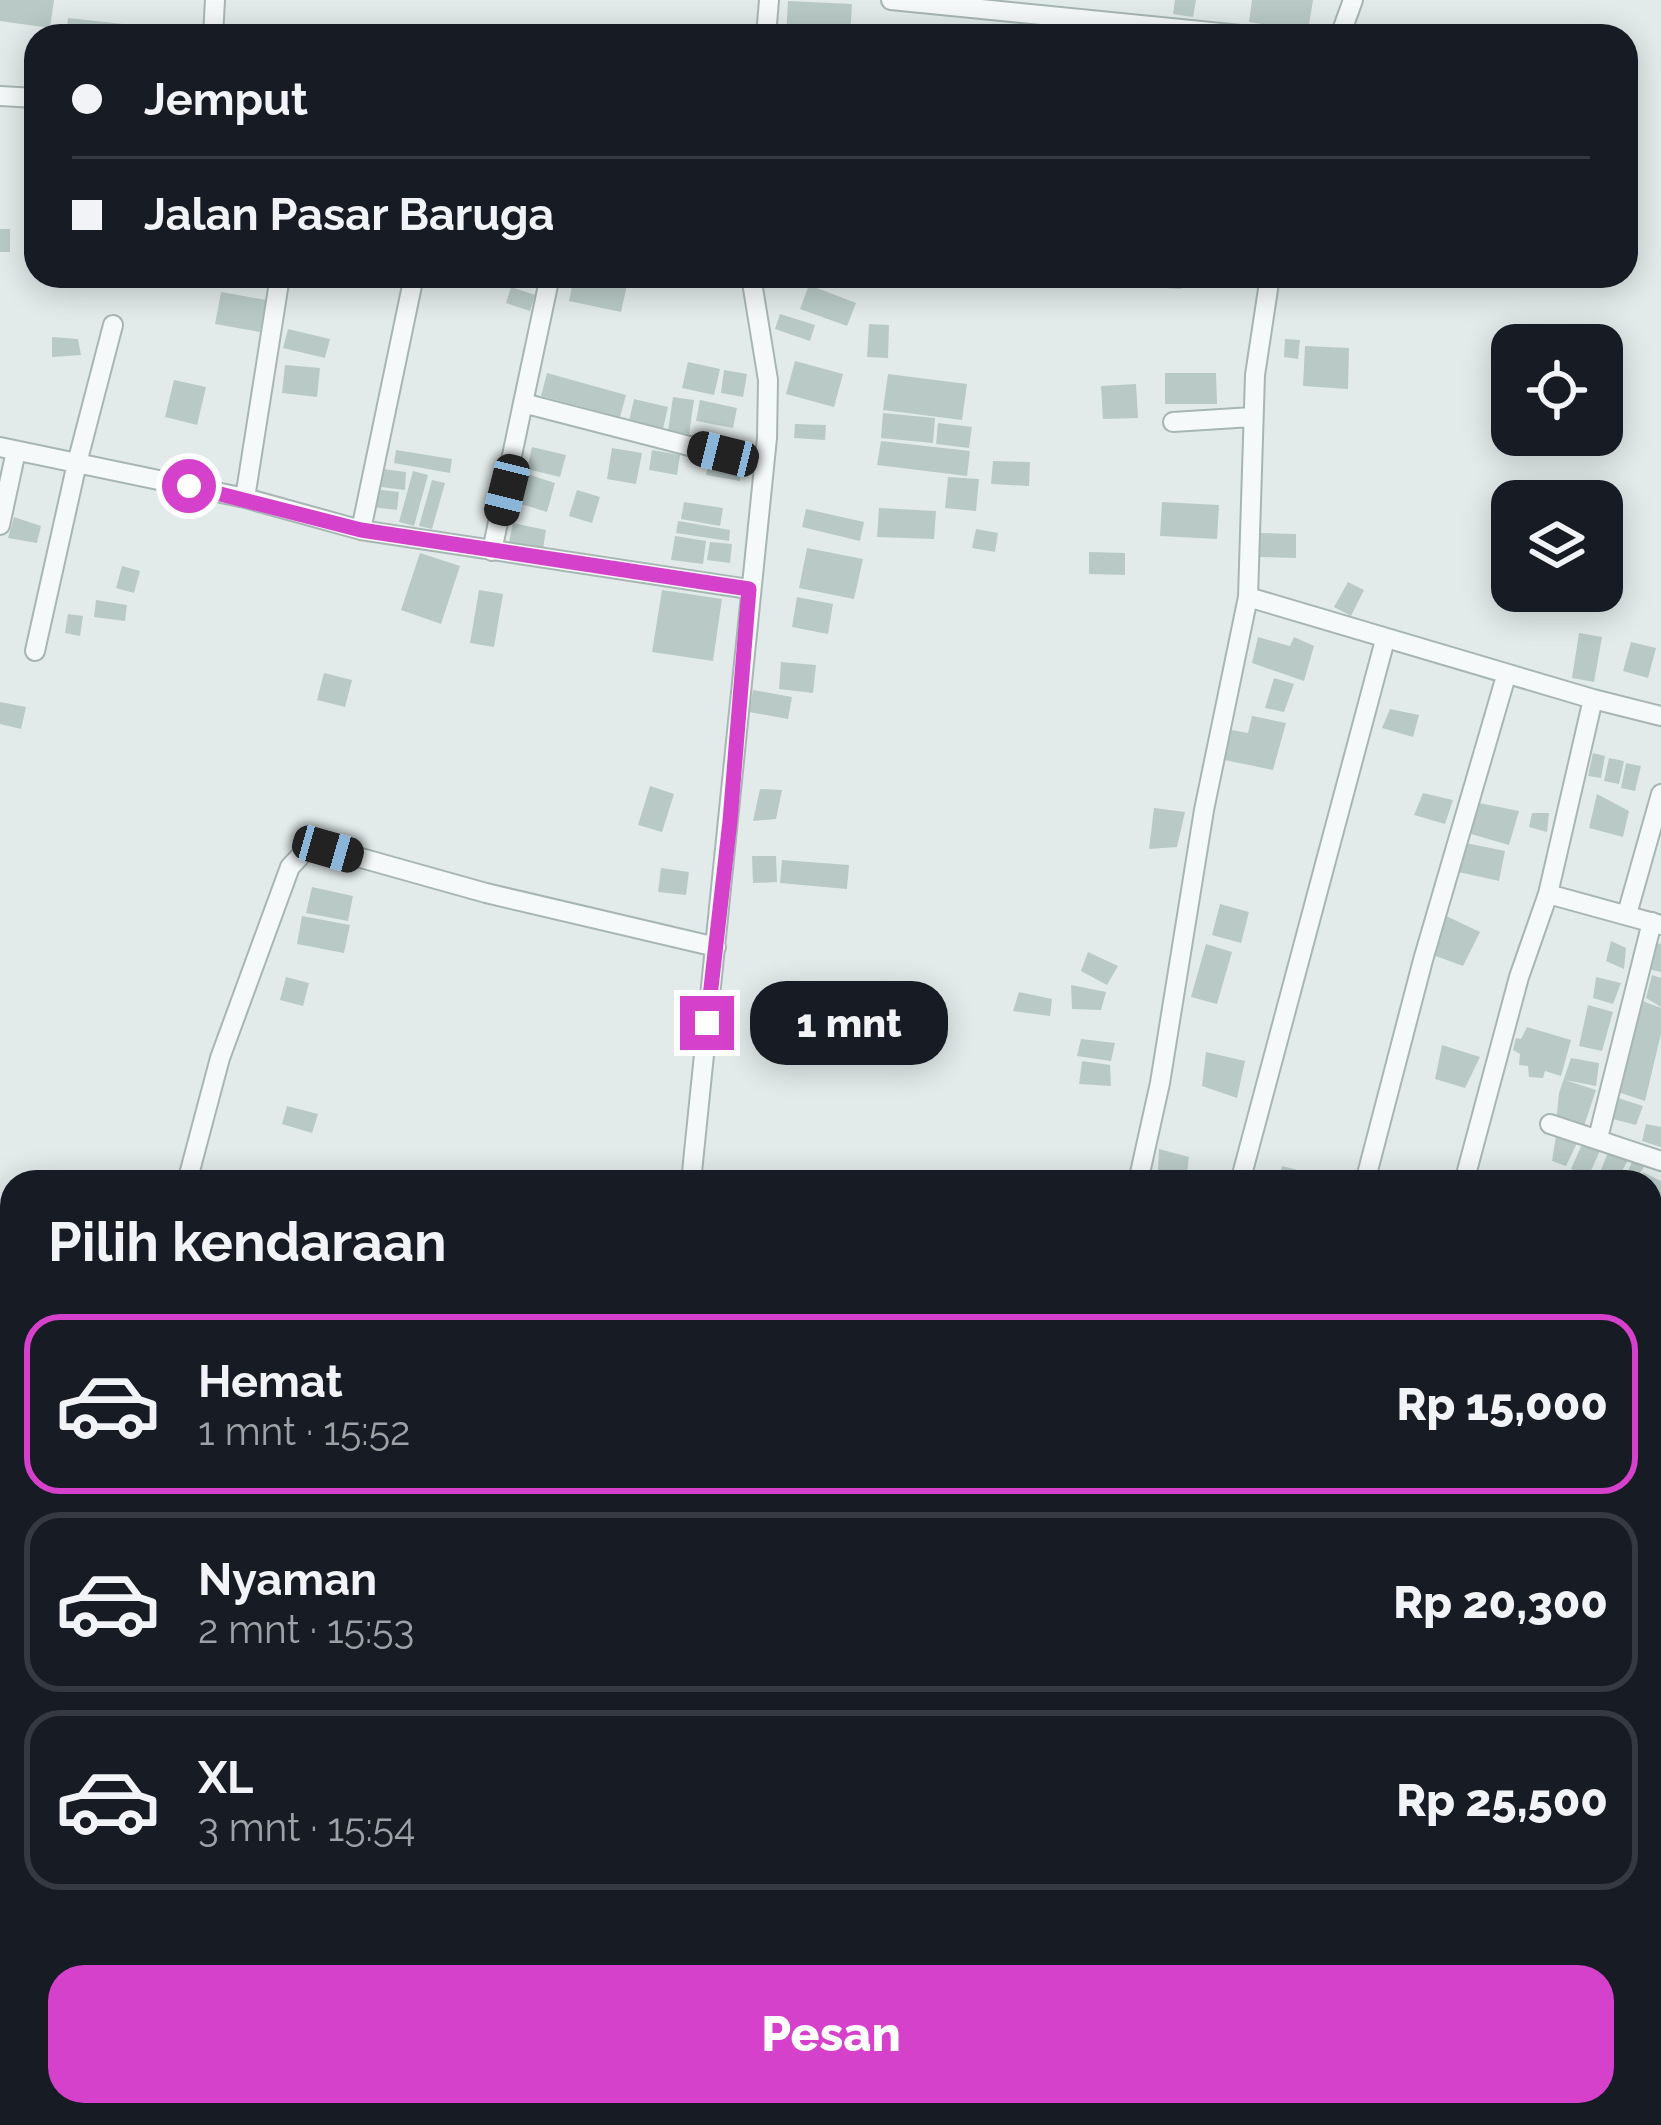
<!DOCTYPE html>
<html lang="id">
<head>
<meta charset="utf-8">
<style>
	:root { --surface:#171b24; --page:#242831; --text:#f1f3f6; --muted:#9ea1a6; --line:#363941; --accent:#d641cb }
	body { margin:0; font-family:Raleway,sans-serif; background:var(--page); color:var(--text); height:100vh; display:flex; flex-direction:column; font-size:45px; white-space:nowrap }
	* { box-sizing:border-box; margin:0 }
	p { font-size:39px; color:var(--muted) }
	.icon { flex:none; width:66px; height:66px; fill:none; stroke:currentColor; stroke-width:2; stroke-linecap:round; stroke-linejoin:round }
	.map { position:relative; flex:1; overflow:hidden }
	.sheet { position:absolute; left:0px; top:1170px; width:1662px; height:957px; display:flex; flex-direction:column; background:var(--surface); border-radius:36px 36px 0 0; box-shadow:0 6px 30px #0003 }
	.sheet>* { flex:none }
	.hud { position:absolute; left:24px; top:24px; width:1614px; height:264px; border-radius:36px; box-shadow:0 6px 30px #0003; display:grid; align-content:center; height:264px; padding:0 48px; background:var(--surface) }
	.buttons { position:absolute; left:1491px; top:324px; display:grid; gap:24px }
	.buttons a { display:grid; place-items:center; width:132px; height:132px; border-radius:24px; background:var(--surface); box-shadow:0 6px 30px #0003; font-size:60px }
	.end { position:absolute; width:54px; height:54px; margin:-27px; border:15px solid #d641cb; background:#fff; box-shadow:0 0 0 6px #fff }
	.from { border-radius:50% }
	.bubble { position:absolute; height:84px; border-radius:36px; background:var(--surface); box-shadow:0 6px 30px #0003; font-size:39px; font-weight:800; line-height:84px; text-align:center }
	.car { position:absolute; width:36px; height:72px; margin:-36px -18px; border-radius:15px; box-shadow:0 0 9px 3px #0007; background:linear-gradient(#222 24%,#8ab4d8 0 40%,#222 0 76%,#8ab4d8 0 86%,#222 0) }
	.hud b { display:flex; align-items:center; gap:42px; height:114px; font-size:45px }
	.hud b+b { border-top:3px solid var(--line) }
	.hud i { width:30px; height:30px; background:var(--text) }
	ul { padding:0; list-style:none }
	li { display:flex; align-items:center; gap:36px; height:180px; margin:0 24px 18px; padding:0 24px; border:6px solid var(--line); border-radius:36px }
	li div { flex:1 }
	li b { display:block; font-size:45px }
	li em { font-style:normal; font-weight:800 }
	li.selected { border-color:var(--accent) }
	li>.icon { width:108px; height:108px; stroke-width:1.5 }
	h2 { padding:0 48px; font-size:54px; line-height:144px }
	.cta { display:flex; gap:24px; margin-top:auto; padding:24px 48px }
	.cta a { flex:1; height:138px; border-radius:36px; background:var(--accent); color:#fff; font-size:48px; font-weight:800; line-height:138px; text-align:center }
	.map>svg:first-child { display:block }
	.building { fill:#b9cac6 }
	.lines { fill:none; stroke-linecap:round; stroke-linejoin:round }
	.street-casing { stroke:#a7b6b4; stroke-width:22 }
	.street { stroke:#f5f9f9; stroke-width:18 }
	.route { stroke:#d641cb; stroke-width:15 }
</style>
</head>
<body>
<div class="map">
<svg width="1661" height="2125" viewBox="0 0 1661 2125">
	<rect width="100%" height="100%" fill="#e2ebea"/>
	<path class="building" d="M 0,0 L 54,0 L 50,28 L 0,21 Z
		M 1175,0 L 1196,0 L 1193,17 L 1173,14 Z
		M 1252,0 L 1313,0 L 1308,31 L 1249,22 Z
		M 788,1 L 852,4 L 850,36 L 786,36 Z
		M 68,18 L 133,25 L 132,36 L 66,36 Z
		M 944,25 L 969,28 L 968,36 L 942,36 Z
		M 0,229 L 10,229 L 10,252 L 0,252 Z
		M 574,276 L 629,276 L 621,312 L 569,301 Z
		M 1135,276 L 1182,276 L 1181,289 L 1134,286 Z
		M 809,285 L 856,303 L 847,326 L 800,309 Z
		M 511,287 L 535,295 L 530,311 L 506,303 Z
		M 221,292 L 266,300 L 260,332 L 215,324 Z
		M 780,314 L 815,325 L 810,341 L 775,329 Z
		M 869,324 L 889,325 L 888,358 L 867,357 Z
		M 288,329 L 330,339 L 325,358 L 283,348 Z
		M 52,337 L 78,339 L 81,355 L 52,357 Z
		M 1285,339 L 1300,340 L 1298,359 L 1284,357 Z
		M 1305,346 L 1349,348 L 1348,389 L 1303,386 Z
		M 795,361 L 843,374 L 834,407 L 786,394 Z
		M 688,362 L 720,369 L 714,395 L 682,388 Z
		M 285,365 L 320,368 L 317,397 L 282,393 Z
		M 724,370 L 747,374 L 743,397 L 721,393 Z
		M 547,373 L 626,395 L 620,417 L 541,396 Z
		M 1165,373 L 1216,373 L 1217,404 L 1165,404 Z
		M 888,374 L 967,384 L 962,420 L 883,410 Z
		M 174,380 L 206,387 L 197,425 L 165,417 Z
		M 1136,384 L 1138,418 L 1103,419 L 1101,386 Z
		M 673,397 L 694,400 L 689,434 L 668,431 Z
		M 634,399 L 668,407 L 663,429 L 629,421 Z
		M 700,400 L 737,408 L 733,428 L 696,421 Z
		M 883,413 L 935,418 L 933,443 L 881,438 Z
		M 938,423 L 972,427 L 969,448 L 936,444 Z
		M 795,424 L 826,425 L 825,440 L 794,438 Z
		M 881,441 L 970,451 L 967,476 L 877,465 Z
		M 532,447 L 566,455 L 560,477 L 527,469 Z
		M 612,448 L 642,453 L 636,484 L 607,479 Z
		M 396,450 L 452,459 L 450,473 L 394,463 Z
		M 652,450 L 680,455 L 677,475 L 649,470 Z
		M 993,461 L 1030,462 L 1029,486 L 991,484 Z
		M 709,462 L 742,468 L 740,481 L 706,475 Z
		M 383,469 L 406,472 L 405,490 L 381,487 Z
		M 413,471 L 428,475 L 414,526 L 399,522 Z
		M 527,474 L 555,483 L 547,512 L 518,503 Z
		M 948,477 L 979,479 L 976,511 L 945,508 Z
		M 432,480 L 445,483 L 432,529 L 419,526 Z
		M 374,489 L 399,492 L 397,510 L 372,507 Z
		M 577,490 L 600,497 L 592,523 L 569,516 Z
		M 684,502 L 723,508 L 720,526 L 681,519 Z
		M 1162,502 L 1219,505 L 1217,539 L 1160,536 Z
		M 879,508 L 936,511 L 934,539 L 877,537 Z
		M 806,509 L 864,522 L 860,541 L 802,527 Z
		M 14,517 L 41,526 L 37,543 L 8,538 Z
		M 678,521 L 730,530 L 729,541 L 676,533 Z
		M 513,523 L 546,530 L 543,549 L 509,542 Z
		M 976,529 L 998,533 L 995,552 L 972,548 Z
		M 1259,533 L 1296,534 L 1296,558 L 1259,557 Z
		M 675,536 L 706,541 L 703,564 L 671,560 Z
		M 710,542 L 732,544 L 730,563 L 707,560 Z
		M 807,548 L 863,559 L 854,599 L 799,588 Z
		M 1089,552 L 1125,553 L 1125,575 L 1089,574 Z
		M 420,553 L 460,566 L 441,624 L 401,610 Z
		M 122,566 L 140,571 L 134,593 L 116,588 Z
		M 1348,582 L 1364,590 L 1351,616 L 1334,607 Z
		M 479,590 L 503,594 L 494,647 L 470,643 Z
		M 662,590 L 722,599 L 713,661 L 652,652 Z
		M 797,597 L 833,604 L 828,634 L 792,627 Z
		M 96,600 L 127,605 L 125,621 L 94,617 Z
		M 68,614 L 83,616 L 80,636 L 65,633 Z
		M 1579,633 L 1602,637 L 1594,682 L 1572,678 Z
		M 1258,637 L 1290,646 L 1294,637 L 1314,646 L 1304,681 L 1252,663 Z
		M 1631,642 L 1656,648 L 1648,678 L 1623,671 Z
		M 781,662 L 816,665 L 813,693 L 779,689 Z
		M 324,673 L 352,680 L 345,707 L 317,700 Z
		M 1274,678 L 1294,684 L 1284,712 L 1265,708 Z
		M 753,690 L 792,697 L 788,719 L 749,712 Z
		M 0,702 L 26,707 L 21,729 L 0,724 Z
		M 1390,709 L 1419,715 L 1413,737 L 1382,728 Z
		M 1252,716 L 1286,723 L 1273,770 L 1220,759 L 1226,729 L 1248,733 Z
		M 1593,753 L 1605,756 L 1601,778 L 1588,776 Z
		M 1609,758 L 1624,761 L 1619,784 L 1604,781 Z
		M 1626,763 L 1641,766 L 1635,791 L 1621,788 Z
		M 650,786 L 674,794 L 662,832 L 638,825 Z
		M 760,789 L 782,790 L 776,819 L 753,821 Z
		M 1423,793 L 1453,800 L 1445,824 L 1414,815 Z
		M 1597,794 L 1629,811 L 1623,837 L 1589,828 Z
		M 1474,802 L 1519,811 L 1509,845 L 1464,832 Z
		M 1154,808 L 1185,812 L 1177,847 L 1149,849 Z
		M 1532,813 L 1549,813 L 1547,832 L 1529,827 Z
		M 1461,842 L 1505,851 L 1499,881 L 1454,871 Z
		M 752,856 L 776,856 L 777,882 L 753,883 Z
		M 782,860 L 849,865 L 847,889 L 780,883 Z
		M 661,868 L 689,872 L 686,895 L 658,892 Z
		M 312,887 L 353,896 L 348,921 L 306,913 Z
		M 1220,904 L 1249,912 L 1241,943 L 1212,935 Z
		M 1442,914 L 1480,932 L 1463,966 L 1430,954 Z
		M 302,916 L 350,925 L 344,953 L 297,944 Z
		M 1611,941 L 1626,948 L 1624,969 L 1606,961 Z
		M 1652,942 L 1661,944 L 1661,972 L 1648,969 Z
		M 1206,944 L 1232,952 L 1217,1004 L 1191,997 Z
		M 1088,952 L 1118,966 L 1107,985 L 1081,971 Z
		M 1652,975 L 1661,978 L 1661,1007 L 1646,998 Z
		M 286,977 L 309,983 L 303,1006 L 280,1000 Z
		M 1596,977 L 1621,983 L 1613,1004 L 1593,998 Z
		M 1071,985 L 1106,992 L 1101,1010 L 1072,1009 Z
		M 1019,992 L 1052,999 L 1050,1016 L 1013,1011 Z
		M 1640,1000 L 1661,1008 L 1661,1034 L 1645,1101 L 1615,1091 Z
		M 1588,1005 L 1613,1012 L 1602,1051 L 1579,1046 Z
		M 1527,1027 L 1571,1040 L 1561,1076 L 1545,1071 L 1543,1078 L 1529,1077 L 1528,1066 L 1519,1065 L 1520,1054 L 1513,1050 L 1516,1038 L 1521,1039 Z
		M 1081,1039 L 1115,1043 L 1111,1061 L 1077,1056 Z
		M 1442,1045 L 1480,1057 L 1465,1088 L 1435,1079 Z
		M 1206,1052 L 1245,1061 L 1237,1098 L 1202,1086 Z
		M 1571,1058 L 1599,1063 L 1596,1086 L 1565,1080 L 1596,1090 L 1583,1129 L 1556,1123 L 1559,1093 Z
		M 1082,1061 L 1110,1065 L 1111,1086 L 1079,1084 Z
		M 1612,1096 L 1643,1106 L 1636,1125 L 1605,1117 Z
		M 287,1106 L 318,1114 L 312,1133 L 282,1124 Z
		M 1646,1124 L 1661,1127 L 1661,1147 L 1642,1141 Z
		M 1556,1136 L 1579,1139 L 1566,1166 L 1552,1161 Z
		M 1583,1142 L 1602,1146 L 1589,1175 L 1571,1169 Z
		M 1159,1149 L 1189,1157 L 1186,1180 L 1158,1171 Z
		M 1609,1150 L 1629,1158 L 1616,1182 L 1599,1175 Z
		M 1633,1160 L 1645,1165 L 1635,1182 L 1623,1182 Z
		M 1282,1166 L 1337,1180 L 1337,1182 L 1278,1182 Z
		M 1643,1172 L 1661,1181 L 1661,1209 L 1650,1205 L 1650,1182 L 1639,1182 Z
		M 485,2115 L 508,2115 L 532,2125 L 481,2125 Z
		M 729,2115 L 754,2115 L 757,2120 L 747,2125 L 728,2125 L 724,2118 Z
		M 1597,2115 L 1621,2115 L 1626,2125 L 1602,2125 Z"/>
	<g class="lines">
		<defs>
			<path id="street" d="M 891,0 L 1251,36
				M 213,36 L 215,0
				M 766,36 L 769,0
				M 1340,36 L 1353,0
				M 0,96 L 36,98
				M 523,403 L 550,276
				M 1173,422 L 1252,417
				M 0,447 L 245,498 L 361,530 L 749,589
				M 245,498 L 280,276
				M 0,525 L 16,451
				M 361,530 L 414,276
				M 492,551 L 523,403 L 763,465
				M 1248,597 L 1255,375 L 1270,276
				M 35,651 L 77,463 L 113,325
				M 1593,699 L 1661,716
				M 1627,914 L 1661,794
				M 1550,1124 L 1661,1161
				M 1598,1138 L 1652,922
				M 187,1182 L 220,1058 L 290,867 L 305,851 L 329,849 L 486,893 L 716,947
				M 691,1182 L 767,438 L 768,380 L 751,276
				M 1138,1182 L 1160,1083 L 1204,810 L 1248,597 L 1593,699 L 1548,894 L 1661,925
				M 1240,1182 L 1385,640
				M 1365,1182 L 1423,960 L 1506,676
				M 1464,1182 L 1519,977 L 1548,894
				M 408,2115 L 412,2125
				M 712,2115 L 718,2125
				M 816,2115 L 822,2125
				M 884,2115 L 889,2125
				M 590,2125 L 594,2115
				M 656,2125 L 674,2115"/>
		</defs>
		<use href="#street" class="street-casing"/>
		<use href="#street" class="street"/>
	</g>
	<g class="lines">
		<path class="route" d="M 189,486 L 361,530 L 749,589 L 730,821 L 707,1023"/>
	</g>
</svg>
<div class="buttons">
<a><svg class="icon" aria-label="locate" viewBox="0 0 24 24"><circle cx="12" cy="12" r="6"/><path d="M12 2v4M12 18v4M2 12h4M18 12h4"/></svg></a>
<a><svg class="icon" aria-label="layers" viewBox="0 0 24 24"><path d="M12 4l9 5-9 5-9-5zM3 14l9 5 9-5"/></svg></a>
</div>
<i class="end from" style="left:189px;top:486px"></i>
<i class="end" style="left:707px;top:1023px"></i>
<div class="bubble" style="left:750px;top:981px;width:198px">1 mnt</div>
<i class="car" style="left:723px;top:454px;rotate:284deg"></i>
<i class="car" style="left:507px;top:490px;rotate:194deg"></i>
<i class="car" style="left:328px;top:849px;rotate:106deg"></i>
<div class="hud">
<b><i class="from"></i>Jemput</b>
<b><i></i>Jalan Pasar Baruga</b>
</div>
<section class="sheet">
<h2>Pilih kendaraan</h2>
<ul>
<li class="selected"><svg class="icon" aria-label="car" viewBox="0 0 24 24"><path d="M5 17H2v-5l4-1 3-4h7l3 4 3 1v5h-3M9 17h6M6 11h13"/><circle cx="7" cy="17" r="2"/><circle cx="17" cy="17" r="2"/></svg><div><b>Hemat</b><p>1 mnt · 15:52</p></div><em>Rp 15,000</em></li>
<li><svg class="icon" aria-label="car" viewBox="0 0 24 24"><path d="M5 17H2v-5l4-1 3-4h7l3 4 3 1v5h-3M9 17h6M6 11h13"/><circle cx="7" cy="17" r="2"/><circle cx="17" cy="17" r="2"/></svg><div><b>Nyaman</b><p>2 mnt · 15:53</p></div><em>Rp 20,300</em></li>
<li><svg class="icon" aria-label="car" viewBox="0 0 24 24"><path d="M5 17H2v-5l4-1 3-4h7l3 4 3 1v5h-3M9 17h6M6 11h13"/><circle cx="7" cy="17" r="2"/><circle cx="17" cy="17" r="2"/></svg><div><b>XL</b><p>3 mnt · 15:54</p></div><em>Rp 25,500</em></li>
</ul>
<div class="cta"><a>Pesan</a></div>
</section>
</div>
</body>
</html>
